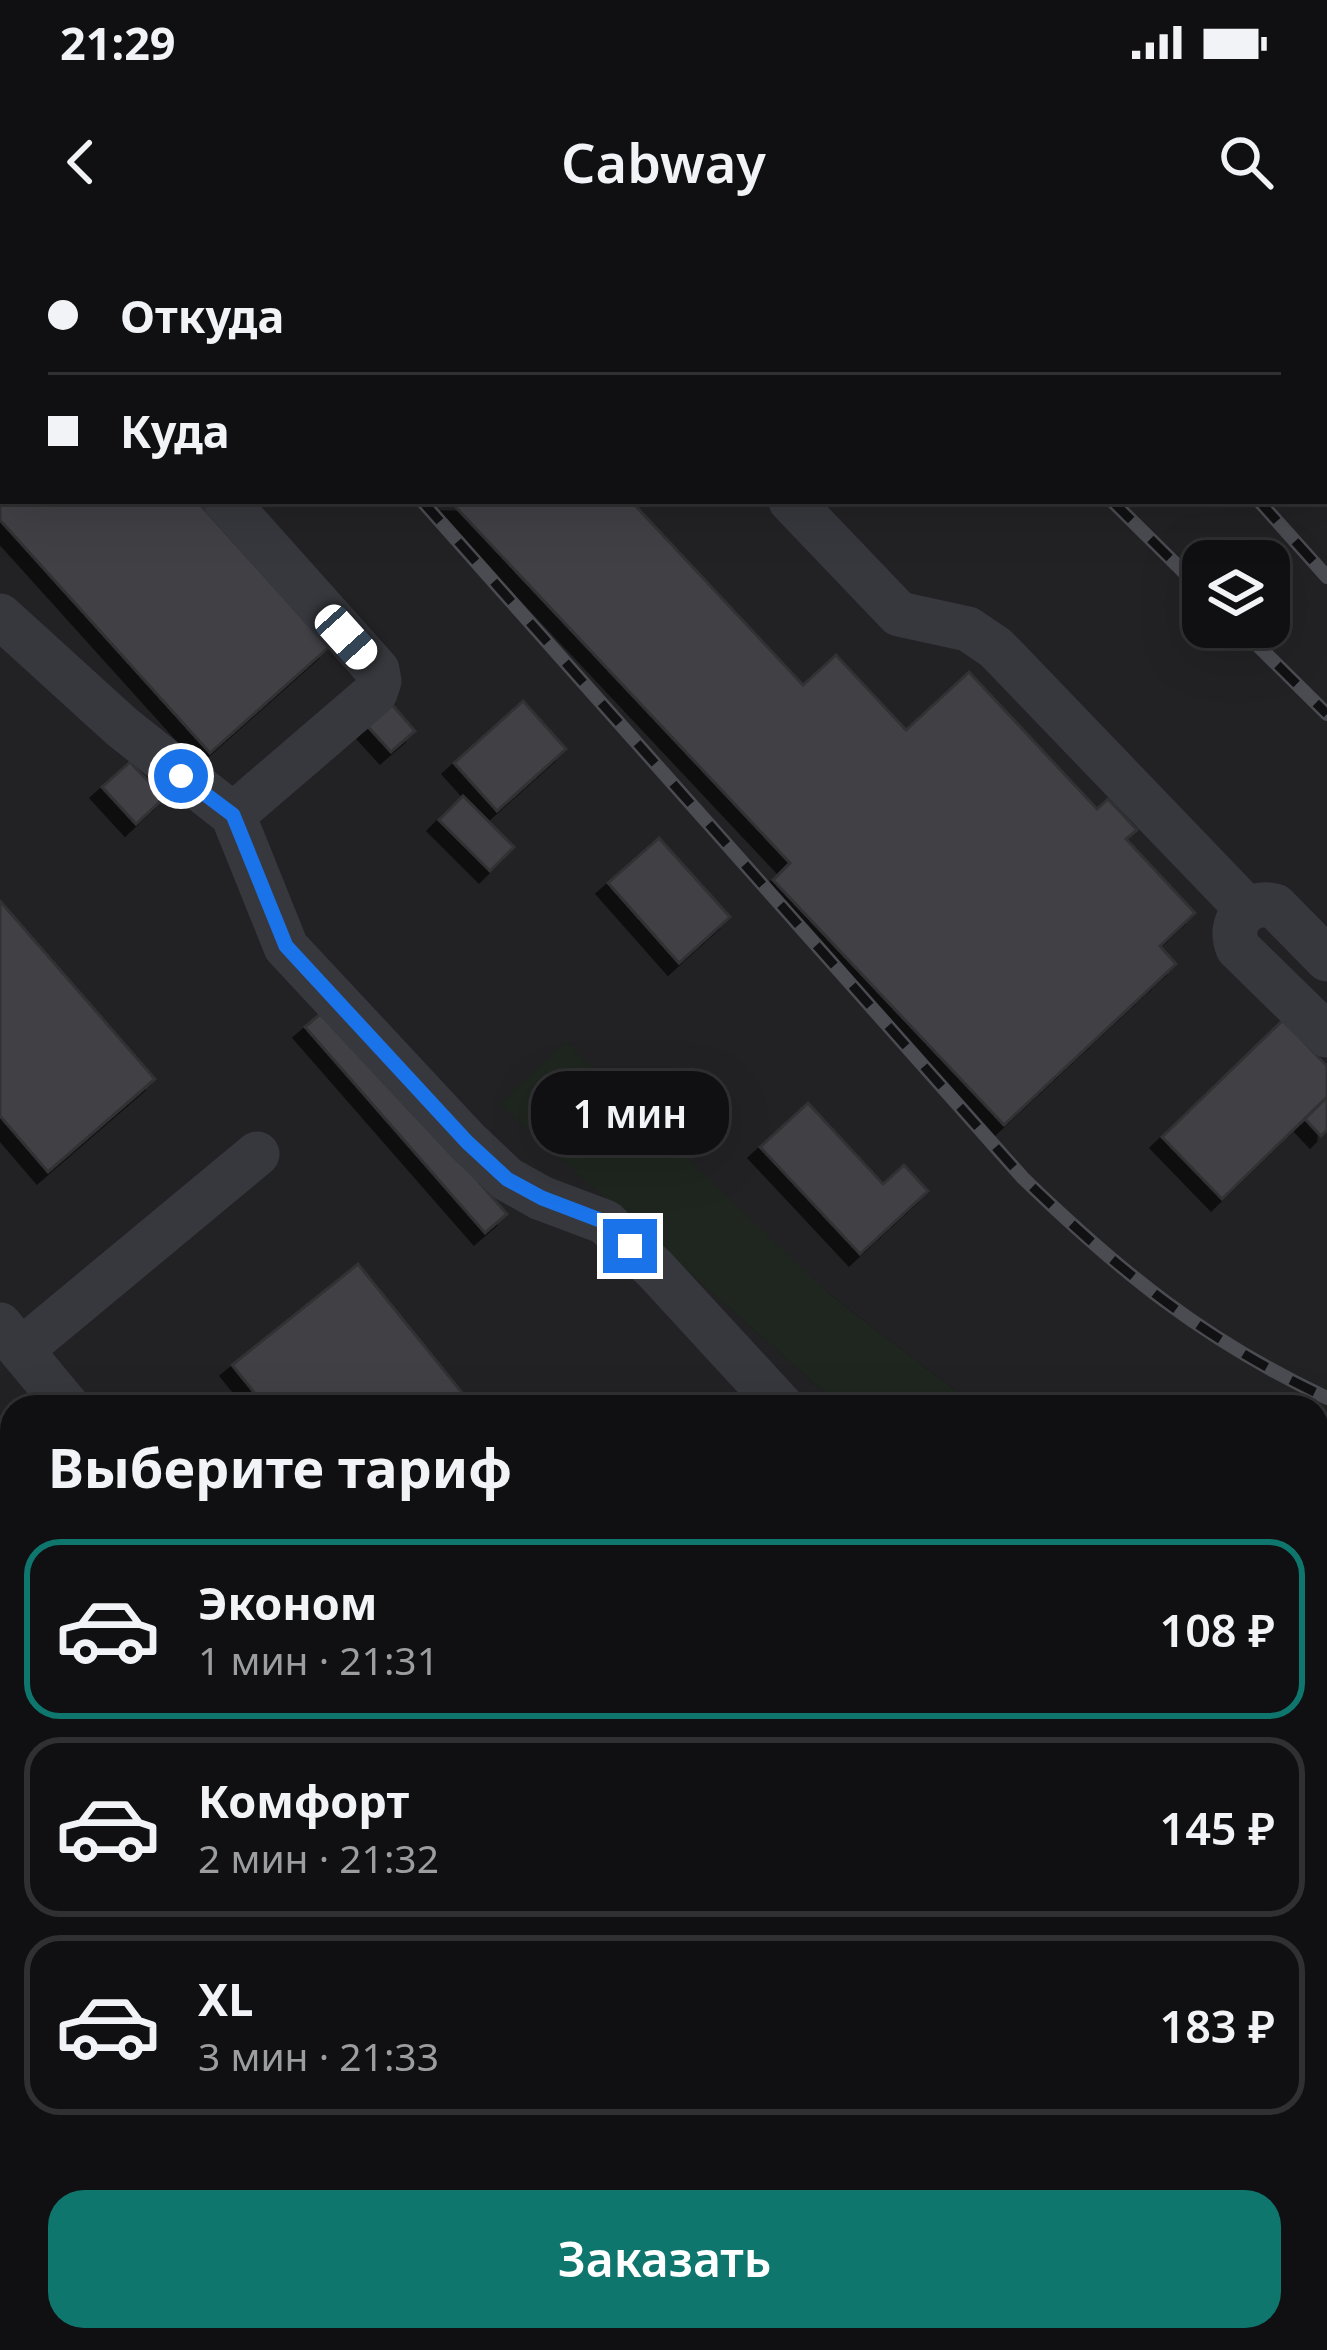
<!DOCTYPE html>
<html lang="ru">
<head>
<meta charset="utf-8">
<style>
	:root { --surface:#101012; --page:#1e1e20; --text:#f1f3f6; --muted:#9c9d9f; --line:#303032; --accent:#0f766e }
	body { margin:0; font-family:"Noto Sans",sans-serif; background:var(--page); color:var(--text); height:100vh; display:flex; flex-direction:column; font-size:45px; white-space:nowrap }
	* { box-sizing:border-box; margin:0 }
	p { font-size:39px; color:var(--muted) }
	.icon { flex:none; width:66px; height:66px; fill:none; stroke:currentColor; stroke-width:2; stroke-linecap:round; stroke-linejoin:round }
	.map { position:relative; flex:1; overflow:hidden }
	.side { position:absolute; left:0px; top:1155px; width:1329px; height:957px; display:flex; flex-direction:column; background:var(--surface); border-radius:36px 36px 0 0; box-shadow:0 12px 48px #0002,0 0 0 3px var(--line) }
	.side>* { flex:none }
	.hud { position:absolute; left:0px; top:0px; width:1329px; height:264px; box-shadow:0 12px 48px #0002,0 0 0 3px var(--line); display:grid; align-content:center; height:264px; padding:0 48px; background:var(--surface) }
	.buttons { position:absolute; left:1182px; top:300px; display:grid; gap:24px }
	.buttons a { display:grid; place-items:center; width:108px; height:108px; border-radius:24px; background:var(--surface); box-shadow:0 12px 48px #0002,0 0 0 3px var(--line); font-size:60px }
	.end { position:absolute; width:54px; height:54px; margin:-27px; border:15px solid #1a73e8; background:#fff; box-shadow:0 0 0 6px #fff }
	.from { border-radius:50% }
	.bubble { position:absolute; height:84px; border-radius:36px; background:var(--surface); box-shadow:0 12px 48px #0002,0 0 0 3px var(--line); font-size:39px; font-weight:600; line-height:84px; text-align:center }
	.car { position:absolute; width:36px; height:72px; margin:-36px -18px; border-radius:15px; box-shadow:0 0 9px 3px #0007; background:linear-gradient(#fff 24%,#345 0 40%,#fff 0 76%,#345 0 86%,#fff 0) }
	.hud b { display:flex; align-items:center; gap:42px; height:114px; font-size:45px }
	.hud b+b { border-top:3px solid var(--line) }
	.hud i { width:30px; height:30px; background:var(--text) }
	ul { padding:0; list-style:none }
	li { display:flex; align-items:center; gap:36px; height:180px; margin:0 24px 18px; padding:0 24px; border:6px solid var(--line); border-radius:36px }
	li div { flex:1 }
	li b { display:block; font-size:45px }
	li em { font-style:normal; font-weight:600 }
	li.active { border-color:var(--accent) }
	li>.icon { width:108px; height:108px; stroke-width:1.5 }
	h2 { padding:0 48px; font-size:54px; line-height:144px }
	.button { display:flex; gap:24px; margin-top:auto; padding:24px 48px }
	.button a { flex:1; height:138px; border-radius:36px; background:var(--accent); color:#fff; font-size:48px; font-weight:600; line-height:138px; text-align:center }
	.status { display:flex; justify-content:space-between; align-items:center; height:84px; padding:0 60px; background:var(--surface); direction:ltr }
	.status svg { height:33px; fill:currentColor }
	header { display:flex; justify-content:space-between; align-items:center; height:156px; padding:0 48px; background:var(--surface); font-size:54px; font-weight:600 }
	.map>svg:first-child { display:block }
	.built { fill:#222225; fill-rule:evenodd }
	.green { fill:#1e261f }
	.building { fill:#404145; stroke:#303034; stroke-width:3; filter:url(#shadow) }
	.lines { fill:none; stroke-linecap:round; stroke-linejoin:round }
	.minor { stroke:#37383d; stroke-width:45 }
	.rail-casing { stroke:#4a4c52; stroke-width:14 }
	.rail { stroke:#111113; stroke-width:9; stroke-dasharray:27; stroke-linecap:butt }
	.route { stroke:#1a73e8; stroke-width:15 }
</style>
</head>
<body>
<div class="status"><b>21:29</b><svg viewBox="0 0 49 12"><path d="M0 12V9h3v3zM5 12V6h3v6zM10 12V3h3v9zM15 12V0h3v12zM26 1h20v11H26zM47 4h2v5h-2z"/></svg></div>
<header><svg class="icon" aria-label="back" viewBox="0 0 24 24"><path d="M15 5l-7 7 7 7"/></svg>Cabway<svg class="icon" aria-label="search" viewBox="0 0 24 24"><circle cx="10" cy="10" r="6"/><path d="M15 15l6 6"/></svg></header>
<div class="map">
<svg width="1327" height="2110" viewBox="0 0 1327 2110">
	<defs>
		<filter id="shadow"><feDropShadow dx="-11" dy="11" stdDeviation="0" flood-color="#0009"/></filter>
	</defs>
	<rect width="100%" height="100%" fill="#161618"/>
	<path class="built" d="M 0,0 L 1327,0 L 1327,1146 L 1308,1167 L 977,1167 L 828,1053 L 500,864 L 841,1167 L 12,1167 L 12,2100 L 1298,2100 L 1299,2110 L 0,2110 ZM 3,3 L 1326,3 L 1326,261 L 3,261 ZM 1203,321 L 1269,321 L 1269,387 L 1203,387 Z
		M 1327,1711 L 1327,1887 L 1317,1871 L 1317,1715 Z"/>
	<path class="green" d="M 566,802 L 828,1053 L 977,1167 L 841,1167 L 499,864 Z
		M 1327,1146 L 1327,1711 L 1317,1715 L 1317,1167 L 1308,1167 Z
		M 1327,2027 L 1327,2110 L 1299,2110 L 1298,2100 L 1317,2100 L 1317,2039 Z"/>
	<path class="building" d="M 302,0 L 418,0 L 415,3 Z
		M 1109,0 L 1189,0 L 1192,3 L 1112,3 Z
		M 0,42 L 3,261 L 197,261 L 329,407 L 210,513 L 0,280 Z
		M 450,261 L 631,261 L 803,445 L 836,415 L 906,490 L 969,432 L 1097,569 L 1108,559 L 1137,590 L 1126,599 L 1195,673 L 1160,706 L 1176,724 L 1004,885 L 773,640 L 790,623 Z
		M 375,445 L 415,491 L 391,512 L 350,467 Z
		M 523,461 L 566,509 L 497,571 L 454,523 Z
		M 130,522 L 164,558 L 136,584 L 102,547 Z
		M 463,556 L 514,607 L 490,631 L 439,580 Z
		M 659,598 L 730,677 L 679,723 L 608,643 Z
		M 0,661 L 155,839 L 48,932 L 0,876 Z
		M 327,768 L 507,974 L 485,993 L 305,787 Z
		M 1283,780 L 1327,826 L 1327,857 L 1222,959 L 1162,897 Z
		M 1327,857 L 1327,890 L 1321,896 L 1305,879 Z
		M 808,863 L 883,944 L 904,925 L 928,951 L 860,1014 L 760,907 Z
		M 358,1024 L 464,1155 L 450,1167 L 266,1167 L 232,1125 Z
		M 0,1892 L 12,1906 L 12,1954 L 0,1964 Z
		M 0,2067 L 12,2080 L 12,2100 L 31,2100 L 40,2110 L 0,2110 Z
		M 134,2100 L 220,2100 L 226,2107 L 222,2110 L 143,2110 Z"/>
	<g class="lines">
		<path class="minor" d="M 809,3 L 810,0
			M 0,8 L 3,11
			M 226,261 L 377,430 L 379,441 L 375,453 L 233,575
			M 791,261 L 899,374 L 968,389 L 996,408 L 1247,669
			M 0,376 L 122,487 L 233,575 L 286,707 L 467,901 L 507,939 L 541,958 L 605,982 L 655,1029 L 782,1167
			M 1327,719 L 1275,666 C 1247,659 1227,682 1238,708 L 1327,795
			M 0,1085 L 68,1167
			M 21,1110 L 257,914
			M 1317,1750 L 1327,1761
			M 0,1867 L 12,1882
			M 276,2110 L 278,2100"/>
		<defs>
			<path id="rail" d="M 190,0 L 192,3
				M 1023,0 L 1026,3
				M 422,261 L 1023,938 C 1120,1032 1204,1100 1327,1158
				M 1112,261 L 1203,351
				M 1259,261 L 1327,337
				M 1239,387 L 1327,474
				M 0,1265 L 12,1279
				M 1317,1277 L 1327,1280
				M 0,1335 L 12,1349
				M 649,2100 L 658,2110
				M 810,2100 L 830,2110
				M 945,2100 L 983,2110"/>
		</defs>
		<use href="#rail" class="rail-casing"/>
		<use href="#rail" class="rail"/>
	</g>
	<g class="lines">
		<path class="route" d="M 181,536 L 233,575 L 286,706 L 467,902 L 507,939 L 542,958 L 605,982 L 630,1006"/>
	</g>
</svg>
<div class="buttons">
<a><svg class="icon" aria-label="layers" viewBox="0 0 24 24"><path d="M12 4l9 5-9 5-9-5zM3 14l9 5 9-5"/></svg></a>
</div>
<i class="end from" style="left:181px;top:536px"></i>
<i class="end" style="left:630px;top:1006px"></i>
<div class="bubble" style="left:531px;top:831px;width:198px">1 мин</div>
<i class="car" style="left:346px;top:397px;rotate:138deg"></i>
<div class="hud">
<b><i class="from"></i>Откуда</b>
<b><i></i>Куда</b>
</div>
<section class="side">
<h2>Выберите тариф</h2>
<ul>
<li class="active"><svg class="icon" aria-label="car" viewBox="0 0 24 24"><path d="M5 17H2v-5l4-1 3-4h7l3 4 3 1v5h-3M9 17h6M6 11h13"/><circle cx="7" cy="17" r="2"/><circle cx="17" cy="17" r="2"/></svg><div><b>Эконом</b><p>1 мин · 21:31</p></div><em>108 ₽</em></li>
<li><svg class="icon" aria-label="car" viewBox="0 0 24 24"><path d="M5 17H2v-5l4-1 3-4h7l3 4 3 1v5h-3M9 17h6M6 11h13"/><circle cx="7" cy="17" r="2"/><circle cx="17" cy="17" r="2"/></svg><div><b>Комфорт</b><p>2 мин · 21:32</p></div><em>145 ₽</em></li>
<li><svg class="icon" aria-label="car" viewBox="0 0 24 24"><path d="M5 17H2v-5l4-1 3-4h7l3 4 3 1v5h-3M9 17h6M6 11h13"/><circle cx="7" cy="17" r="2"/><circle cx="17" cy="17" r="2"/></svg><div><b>XL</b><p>3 мин · 21:33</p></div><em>183 ₽</em></li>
</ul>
<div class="button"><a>Заказать</a></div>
</section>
</div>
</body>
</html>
